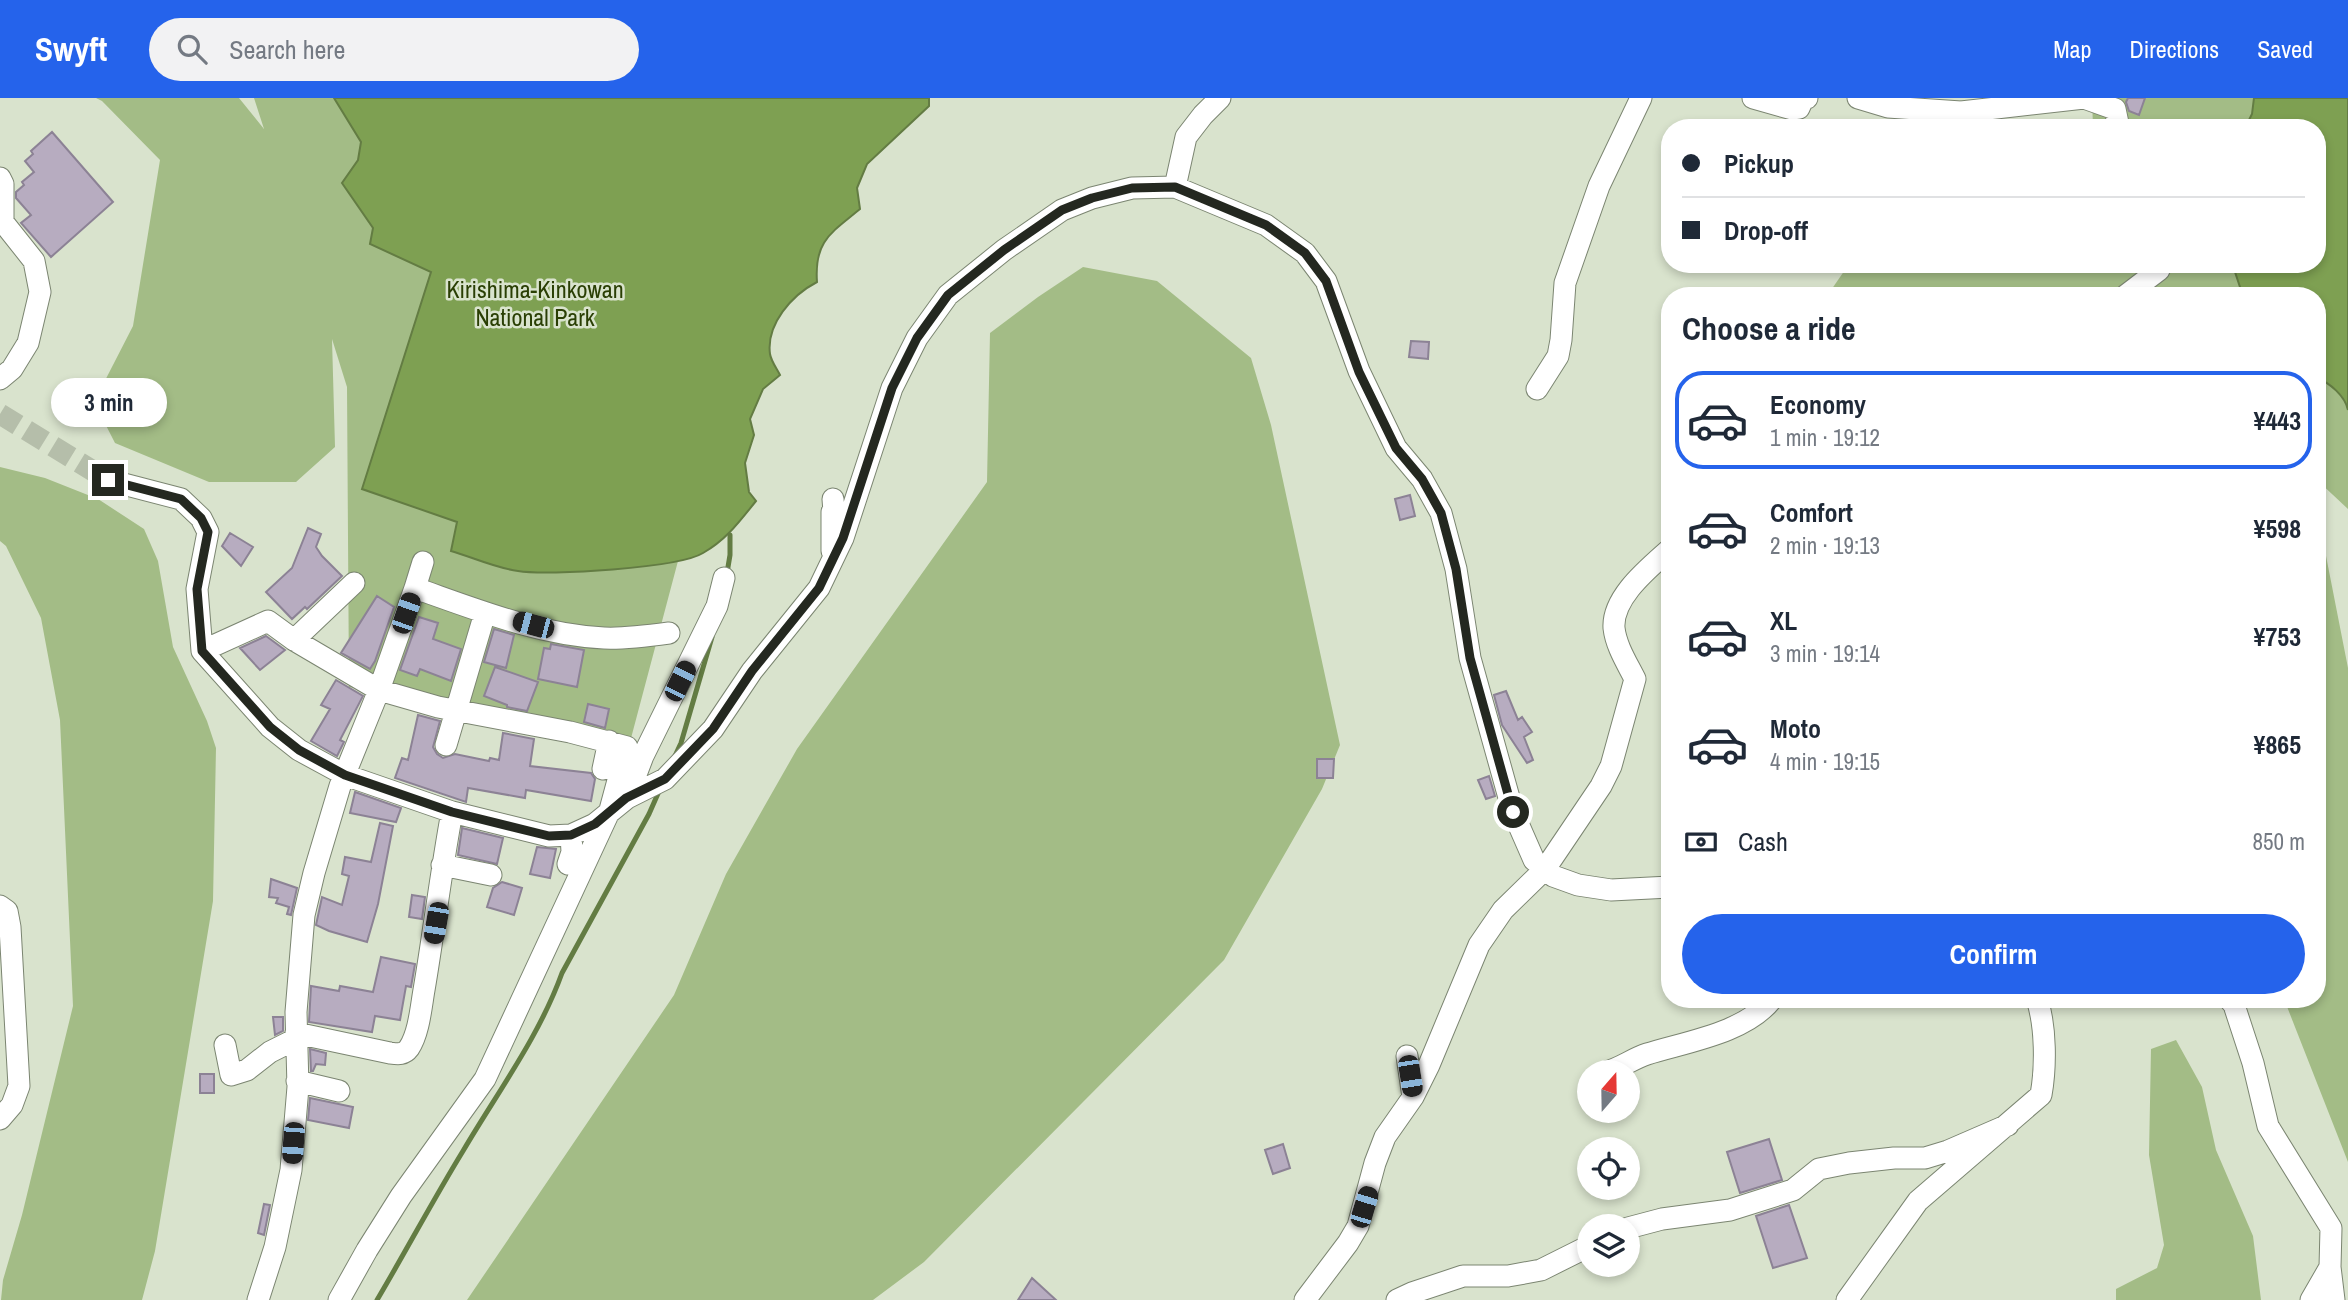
<!DOCTYPE html>
<html lang="en">
<head>
<meta charset="utf-8">
<style>
	:root { --surface:#fff; --page:#f2f2f3; --text:#1f2937; --muted:#747a83; --line:#e0e1e3; --accent:#2563eb }
	body { margin:0; font-family:"Archivo Narrow",sans-serif; background:var(--page); color:var(--text); height:100vh; display:flex; flex-direction:column; font-size:26px; white-space:nowrap }
	* { box-sizing:border-box; margin:0 }
	p { font-size:23px; color:var(--muted) }
	.icon { flex:none; width:38px; height:38px; fill:none; stroke:currentColor; stroke-width:2; stroke-linecap:round; stroke-linejoin:round }
	.map { position:relative; flex:1; overflow:hidden }
	.drawer { position:absolute; left:1661px; top:189px; width:665px; height:721px; display:flex; flex-direction:column; background:var(--surface); border-radius:28px; box-shadow:0 4px 10px #0003 }
	.drawer>* { flex:none }
	.banner { position:absolute; left:1661px; top:21px; width:665px; height:154px; border-radius:28px; box-shadow:0 4px 10px #0003; display:grid; align-content:center; height:154px; padding:0 21px; background:var(--surface) }
	.needle { width:46px; rotate:20deg }
	.tools { position:absolute; left:1577px; top:962px; display:grid; gap:14px }
	.tools a { display:grid; place-items:center; width:63px; height:63px; border-radius:50%; background:var(--surface); box-shadow:0 4px 10px #0003; font-size:35px }
	.end { position:absolute; width:32px; height:32px; margin:-16px; border:9px solid #242820; background:#fff; box-shadow:0 0 0 4px #fff }
	.from { border-radius:50% }
	.bubble { position:absolute; height:49px; border-radius:24px; background:var(--surface); box-shadow:0 4px 10px #0003; font-size:23px; font-weight:700; line-height:49px; text-align:center }
	.car { position:absolute; width:21px; height:42px; margin:-21px -10px; border-radius:9px; box-shadow:0 0 5px 2px #0007; background:linear-gradient(#222 24%,#8ab4d8 0 40%,#222 0 76%,#8ab4d8 0 86%,#222 0) }
	.banner b { display:flex; align-items:center; gap:24px; height:66px; font-size:26px }
	.banner b+b { border-top:2px solid var(--line) }
	.banner i { width:18px; height:18px; background:var(--text) }
	ul { padding:0; list-style:none }
	li { display:flex; align-items:center; gap:21px; height:98px; margin:0 14px 10px; padding:0 7px; border:4px solid transparent; border-radius:28px }
	li div { flex:1 }
	li b { display:block; font-size:26px }
	li em { font-style:normal; font-weight:700 }
	li.on { border-color:var(--accent) }
	li>.icon { width:63px; height:63px; stroke-width:1.5 }
	h2 { padding:0 21px; font-size:32px; line-height:84px }
	.pay { display:flex; align-items:center; gap:18px; height:77px; padding:0 21px; font-size:26px }
	.pay p { margin-inline-start:auto }
	.cta { display:flex; gap:14px; margin-top:auto; padding:14px 21px }
	.cta a { flex:1; height:80px; border-radius:42px; background:var(--accent); color:#fff; font-size:28px; font-weight:700; line-height:80px; text-align:center }
	header { display:flex; align-items:center; gap:42px; box-sizing:border-box; height:98px; padding:0 35px; background:var(--accent); color:#fff }
	header strong { font-size:33px }
	nav { display:flex; gap:38px; margin-inline-start:auto; font-size:24px }
	.search { width:490px; height:63px; background:var(--page); display:flex; align-items:center; gap:18px; box-sizing:border-box; padding:0 24px; border-radius:38px; color:var(--muted); font-size:26px }
	.map>svg:first-child { display:block }
	.green { fill:#a3bc86 }
	.water { fill:#7ea052; stroke:#637c43; stroke-width:2 }
	.lines { fill:none; stroke-linecap:round; stroke-linejoin:round }
	.stream { stroke:#637c43; stroke-width:5 }
	.building { fill:#b7acc0; stroke:#8c8295; stroke-width:2 }
	.minor-tunnel { stroke:#b5beaa; stroke-width:21; stroke-dasharray:21 10; stroke-linecap:butt }
	.minor-casing { stroke:#7b8571; stroke-width:23 }
	.minor { stroke:#fff; stroke-width:21 }
	.route { stroke:#242820; stroke-width:9 }
	.labels { text-anchor:middle; stroke-width:5; stroke-linejoin:round; paint-order:stroke }
	.park-label { font-size:24px; fill:#2a3f04; stroke:#d9e3cd }
</style>
</head>
<body>
<header>
<strong>Swyft</strong>
<div class="search"><svg class="icon" aria-label="search" viewBox="0 0 24 24"><circle cx="10" cy="10" r="6"/><path d="M15 15l6 6"/></svg>Search here</div>
<nav><a>Map</a><a>Directions</a><a>Saved</a></nav>
</header>
<div class="map">
<svg width="2348" height="1202" viewBox="0 0 2348 1202">
	<rect width="100%" height="100%" fill="#d9e3cd"/>
	<path class="green" d="M 96,0 L 239,0 L 264,31 L 254,0 L 915,0 L 756,169 L 630,644 L 349,589 L 347,289 L 332,241 L 335,349 L 296,384 L 209,384 L 115,345 L 94,304 L 133,228 L 160,62 L 102,3 Z
		M 2092,0 L 2348,0 L 2348,411 L 2317,382 L 2317,198 L 1827,198 L 1849,166 L 2317,166 L 2317,30 L 2093,30 Z
		M 1083,169 L 1157,183 L 1251,260 L 1271,327 L 1340,647 L 1322,691 L 1224,862 L 924,1164 L 873,1202 L 467,1202 L 674,897 L 726,776 L 797,651 L 987,384 L 990,235 L 1038,199 Z
		M 0,369 L 45,380 L 98,401 L 144,431 L 158,463 L 173,549 L 207,623 L 216,650 L 213,803 L 155,1153 L 142,1202 L 1,1202 L 3,1182 L 22,1117 L 73,908 L 60,622 L 41,520 L 6,448 L 0,443 Z
		M 2317,412 L 2348,570 L 2348,1064 L 2284,901 L 2317,901 Z
		M 2176,942 L 2202,989 L 2216,1052 L 2253,1138 L 2261,1202 L 2116,1202 L 2116,1191 L 2157,1170 L 2164,1147 L 2149,1057 L 2151,951 Z"/>
	<path class="water" d="M 334,0 L 929,0 L 929,8 L 867,66 L 857,90 L 860,111 C 831,135 814,143 817,184 C 792,197 766,226 770,256 C 771,263 777,271 780,277 L 763,291 L 750,321 L 754,337 L 745,365 L 749,394 L 756,403 C 739,424 727,441 703,455 C 679,470 548,478 518,473 C 495,470 472,459 451,453 L 457,424 L 362,391 L 431,174 L 370,146 L 373,130 L 342,85 L 358,62 L 361,44 Z
		M 2254,0 L 2348,0 L 2348,312 C 2345,298 2330,285 2317,280 L 2317,198 L 2243,198 L 2234,171 L 2233,166 L 2317,166 L 2317,30 L 2245,30 L 2252,16 Z"/>
	<g class="lines">
		<path class="stream" d="M 727,475 L 730,457 L 730,437
			M 674,660 L 681,645 L 712,539
			M 377,1202 C 406,1153 433,1102 463,1053 C 497,995 539,939 562,875 L 649,716 L 660,691"/>
	</g>
	<path class="building" d="M 2128,0 L 2145,0 L 2139,17 L 2129,13 L 2126,4 Z
		M 52,34 L 113,104 L 51,159 L 21,125 L 31,117 L 16,100 L 16,94 L 24,87 L 22,84 L 34,74 L 25,63 L 33,56 L 31,53 Z
		M 1411,243 L 1429,244 L 1428,261 L 1409,259 Z
		M 1410,397 L 1415,418 L 1400,422 L 1395,401 Z
		M 308,430 L 321,436 L 316,449 L 322,458 L 342,478 L 307,511 L 305,509 L 292,521 L 266,494 L 292,470 Z
		M 230,435 L 253,449 L 241,468 L 222,448 Z
		M 377,498 L 394,509 L 375,563 L 370,571 L 341,555 Z
		M 419,519 L 438,525 L 433,541 L 461,551 L 451,583 L 420,571 L 417,578 L 400,572 Z
		M 494,531 L 514,537 L 506,570 L 484,564 Z
		M 266,538 L 285,552 L 260,572 L 240,550 Z
		M 551,546 L 584,552 L 577,589 L 538,581 L 544,550 L 550,551 Z
		M 495,569 L 538,584 L 527,613 L 507,609 L 507,607 L 484,598 Z
		M 336,582 L 363,598 L 340,642 L 344,644 L 337,658 L 311,643 L 330,611 L 321,607 Z
		M 1506,593 L 1518,622 L 1522,619 L 1532,634 L 1524,639 L 1533,662 L 1527,665 L 1502,627 L 1494,597 Z
		M 588,606 L 609,611 L 605,630 L 584,624 Z
		M 418,617 L 440,623 L 433,649 L 437,656 L 443,660 L 455,656 L 489,663 L 490,660 L 499,662 L 503,635 L 534,641 L 530,668 L 591,675 L 595,681 L 591,703 L 526,692 L 525,700 L 468,690 L 466,704 L 395,680 L 402,660 L 408,662 Z
		M 1317,661 L 1334,661 L 1333,680 L 1317,680 Z
		M 1489,678 L 1495,698 L 1486,701 L 1478,682 Z
		M 355,694 L 401,710 L 396,724 L 350,715 Z
		M 380,725 L 393,728 L 378,806 L 367,844 L 329,833 L 316,827 L 322,799 L 342,807 L 349,778 L 342,776 L 345,759 L 371,764 Z
		M 462,730 L 503,740 L 497,766 L 458,757 Z
		M 537,749 L 556,751 L 550,780 L 530,776 Z
		M 271,781 L 297,790 L 291,817 L 287,816 L 289,809 L 276,805 L 278,800 L 269,799 Z
		M 502,784 L 522,790 L 514,817 L 487,809 L 493,790 Z
		M 412,797 L 425,799 L 422,821 L 409,819 Z
		M 381,859 L 415,866 L 411,889 L 406,888 L 400,922 L 375,918 L 372,934 L 309,924 L 311,888 L 339,893 L 340,888 L 373,894 Z
		M 273,919 L 283,919 L 283,933 L 275,937 Z
		M 310,951 L 326,955 L 325,967 L 316,966 L 313,973 L 311,973 Z
		M 200,976 L 214,976 L 214,995 L 200,995 Z
		M 310,1000 L 353,1009 L 349,1030 L 308,1022 Z
		M 1769,1041 L 1782,1082 L 1740,1095 L 1727,1054 Z
		M 1283,1046 L 1290,1070 L 1273,1076 L 1265,1052 Z
		M 264,1106 L 270,1107 L 264,1137 L 258,1135 Z
		M 1789,1107 L 1807,1160 L 1773,1170 L 1756,1118 Z
		M 1032,1180 L 1056,1202 L 1018,1202 Z"/>
	<g class="lines">
		<path class="minor-tunnel" d="M 0,316 L 108,382"/>
		<defs>
			<path id="minor" d="M 1753,0 L 1792,11 L 1799,10 L 1803,1 L 1807,0
				M 1858,0 L 1888,9 L 1961,14 L 2084,0 L 2115,11 L 2119,30
				M 0,80 L 3,86 L 3,124 L 34,163 L 40,194 L 28,245 L 12,271 L 0,281
				M 1175,89 L 1186,39 L 1203,17 L 1220,0
				M 2125,198 L 2159,172 L 2161,166
				M 1537,291 L 1558,258 L 1561,242 L 1565,185 L 1599,88 L 1641,0
				M 108,382 L 181,401 L 201,420 L 208,434 L 197,491 L 202,553 L 270,629 L 299,652 L 345,677 L 452,714 L 549,738 L 571,737 L 595,726 L 627,700 L 665,681 L 713,631 L 752,573 L 819,490 L 843,440 L 892,290 L 917,240 L 948,197 L 1004,152 L 1062,112 L 1092,100 L 1132,90 L 1175,89 L 1266,127 L 1305,155 L 1326,183 L 1359,273 L 1396,350 L 1422,381 L 1441,415 L 1456,471 L 1470,560 L 1513,714 L 1534,762 L 1553,778 L 1578,787 L 1611,792 L 1670,789
				M 832,453 L 832,414 L 834,414 L 833,401
				M 415,490 L 423,464
				M 294,542 L 354,485
				M 202,553 L 268,523 L 294,542 L 379,592 L 438,609 L 570,634 L 627,649 L 610,712 L 485,981 L 401,1098 L 367,1152 L 339,1202
				M 446,647 L 485,515
				M 603,671 L 609,643
				M 627,700 L 643,658 L 717,508 L 724,480
				M 568,766 L 572,754 L 571,737
				M 442,767 L 491,777
				M 0,808 L 7,813 L 10,829 L 19,988 L 12,1007 L 0,1021
				M 2229,901 L 2234,907 L 2253,965 L 2268,1028 L 2331,1130 L 2330,1169 L 2334,1202
				M 296,935 L 390,955 C 398,956 404,957 409,950 C 419,935 421,909 424,892 C 434,833 441,773 452,714
				M 225,947 L 231,977 L 247,972 L 270,954 L 296,941
				M 1407,958 L 1413,999
				M 1606,974 C 1621,970 1632,961 1647,956 C 1685,944 1746,935 1772,901
				M 297,983 L 339,993
				M 1628,1130 L 1662,1121 L 1730,1112 L 1793,1092 L 1819,1071 L 1849,1065 L 1894,1060 L 1925,1060 L 1948,1053 L 2008,1027
				M 258,1202 L 275,1149 L 291,1072 L 298,989 L 296,914 L 304,817 L 314,775 L 340,688 L 379,592 L 415,490 C 475,511 539,537 604,540 C 625,541 647,538 669,535
				M 1305,1202 L 1348,1145 L 1358,1128 L 1375,1065 L 1385,1039 L 1413,999 L 1429,967 L 1479,847 L 1503,812 L 1545,771 L 1601,688 L 1611,668 L 1635,581 C 1627,565 1616,548 1614,530 C 1612,499 1649,470 1670,451
				M 1397,1202 L 1412,1195 L 1463,1178 L 1508,1178 L 1541,1172 L 1589,1148
				M 1847,1202 L 1918,1103 L 2041,997 C 2046,969 2046,929 2037,901
				M 2311,1202 L 2330,1169"/>
		</defs>
		<use href="#minor" class="minor-casing"/>
		<use href="#minor" class="minor"/>
	</g>
	<g class="lines">
		<path class="route" d="M 108,382 L 181,401 L 201,420 L 208,434 L 197,491 L 202,553 L 270,629 L 299,652 L 345,677 L 452,714 L 549,738 L 571,737 L 595,726 L 626,700 L 665,681 L 713,631 L 752,573 L 819,490 L 843,440 L 892,290 L 917,240 L 948,197 L 1004,152 L 1062,112 L 1092,100 L 1132,90 L 1175,89 L 1266,127 L 1305,155 L 1326,183 L 1359,274 L 1396,350 L 1422,381 L 1441,415 L 1456,471 L 1470,560 L 1513,714"/>
	</g>
	<g class="labels">
		<g class="park-label">
			<text x="535" y="200">Kirishima-Kinkowan<tspan x="535" dy="28">National Park</tspan></text>
		</g>
	</g>
</svg>
<div class="tools">
<a><svg class="needle" viewBox="-14 -14 28 28"><path d="M0-13l5 13h-10z" fill="#e53935"/><path d="M0 13l5-13h-10z" fill="#747a83"/></svg></a>
<a><svg class="icon" aria-label="locate" viewBox="0 0 24 24"><circle cx="12" cy="12" r="6"/><path d="M12 2v4M12 18v4M2 12h4M18 12h4"/></svg></a>
<a><svg class="icon" aria-label="layers" viewBox="0 0 24 24"><path d="M12 4l9 5-9 5-9-5zM3 14l9 5 9-5"/></svg></a>
</div>
<i class="end from" style="left:1513px;top:714px"></i>
<i class="end" style="left:108px;top:382px"></i>
<div class="bubble" style="left:51px;top:280px;width:116px">3 min</div>
<i class="car" style="left:406px;top:515px;rotate:19deg"></i>
<i class="car" style="left:533px;top:527px;rotate:285deg"></i>
<i class="car" style="left:680px;top:583px;rotate:26deg"></i>
<i class="car" style="left:436px;top:825px;rotate:190deg"></i>
<i class="car" style="left:1410px;top:978px;rotate:171deg"></i>
<i class="car" style="left:293px;top:1045px;rotate:184deg"></i>
<i class="car" style="left:1364px;top:1109px;rotate:17deg"></i>
<div class="banner">
<b><i class="from"></i>Pickup</b>
<b><i></i>Drop-off</b>
</div>
<section class="drawer">
<h2>Choose a ride</h2>
<ul>
<li class="on"><svg class="icon" aria-label="car" viewBox="0 0 24 24"><path d="M5 17H2v-5l4-1 3-4h7l3 4 3 1v5h-3M9 17h6M6 11h13"/><circle cx="7" cy="17" r="2"/><circle cx="17" cy="17" r="2"/></svg><div><b>Economy</b><p>1 min · 19:12</p></div><em>¥443</em></li>
<li><svg class="icon" aria-label="car" viewBox="0 0 24 24"><path d="M5 17H2v-5l4-1 3-4h7l3 4 3 1v5h-3M9 17h6M6 11h13"/><circle cx="7" cy="17" r="2"/><circle cx="17" cy="17" r="2"/></svg><div><b>Comfort</b><p>2 min · 19:13</p></div><em>¥598</em></li>
<li><svg class="icon" aria-label="car" viewBox="0 0 24 24"><path d="M5 17H2v-5l4-1 3-4h7l3 4 3 1v5h-3M9 17h6M6 11h13"/><circle cx="7" cy="17" r="2"/><circle cx="17" cy="17" r="2"/></svg><div><b>XL</b><p>3 min · 19:14</p></div><em>¥753</em></li>
<li><svg class="icon" aria-label="car" viewBox="0 0 24 24"><path d="M5 17H2v-5l4-1 3-4h7l3 4 3 1v5h-3M9 17h6M6 11h13"/><circle cx="7" cy="17" r="2"/><circle cx="17" cy="17" r="2"/></svg><div><b>Moto</b><p>4 min · 19:15</p></div><em>¥865</em></li>
</ul>
<div class="pay"><svg class="icon" aria-label="cash" viewBox="0 0 24 24"><path d="M3 7h18v10H3z"/><circle cx="12" cy="12" r="2"/></svg>Cash<p>850 m</p></div>
<div class="cta"><a>Confirm</a></div>
</section>
</div>
</body>
</html>
